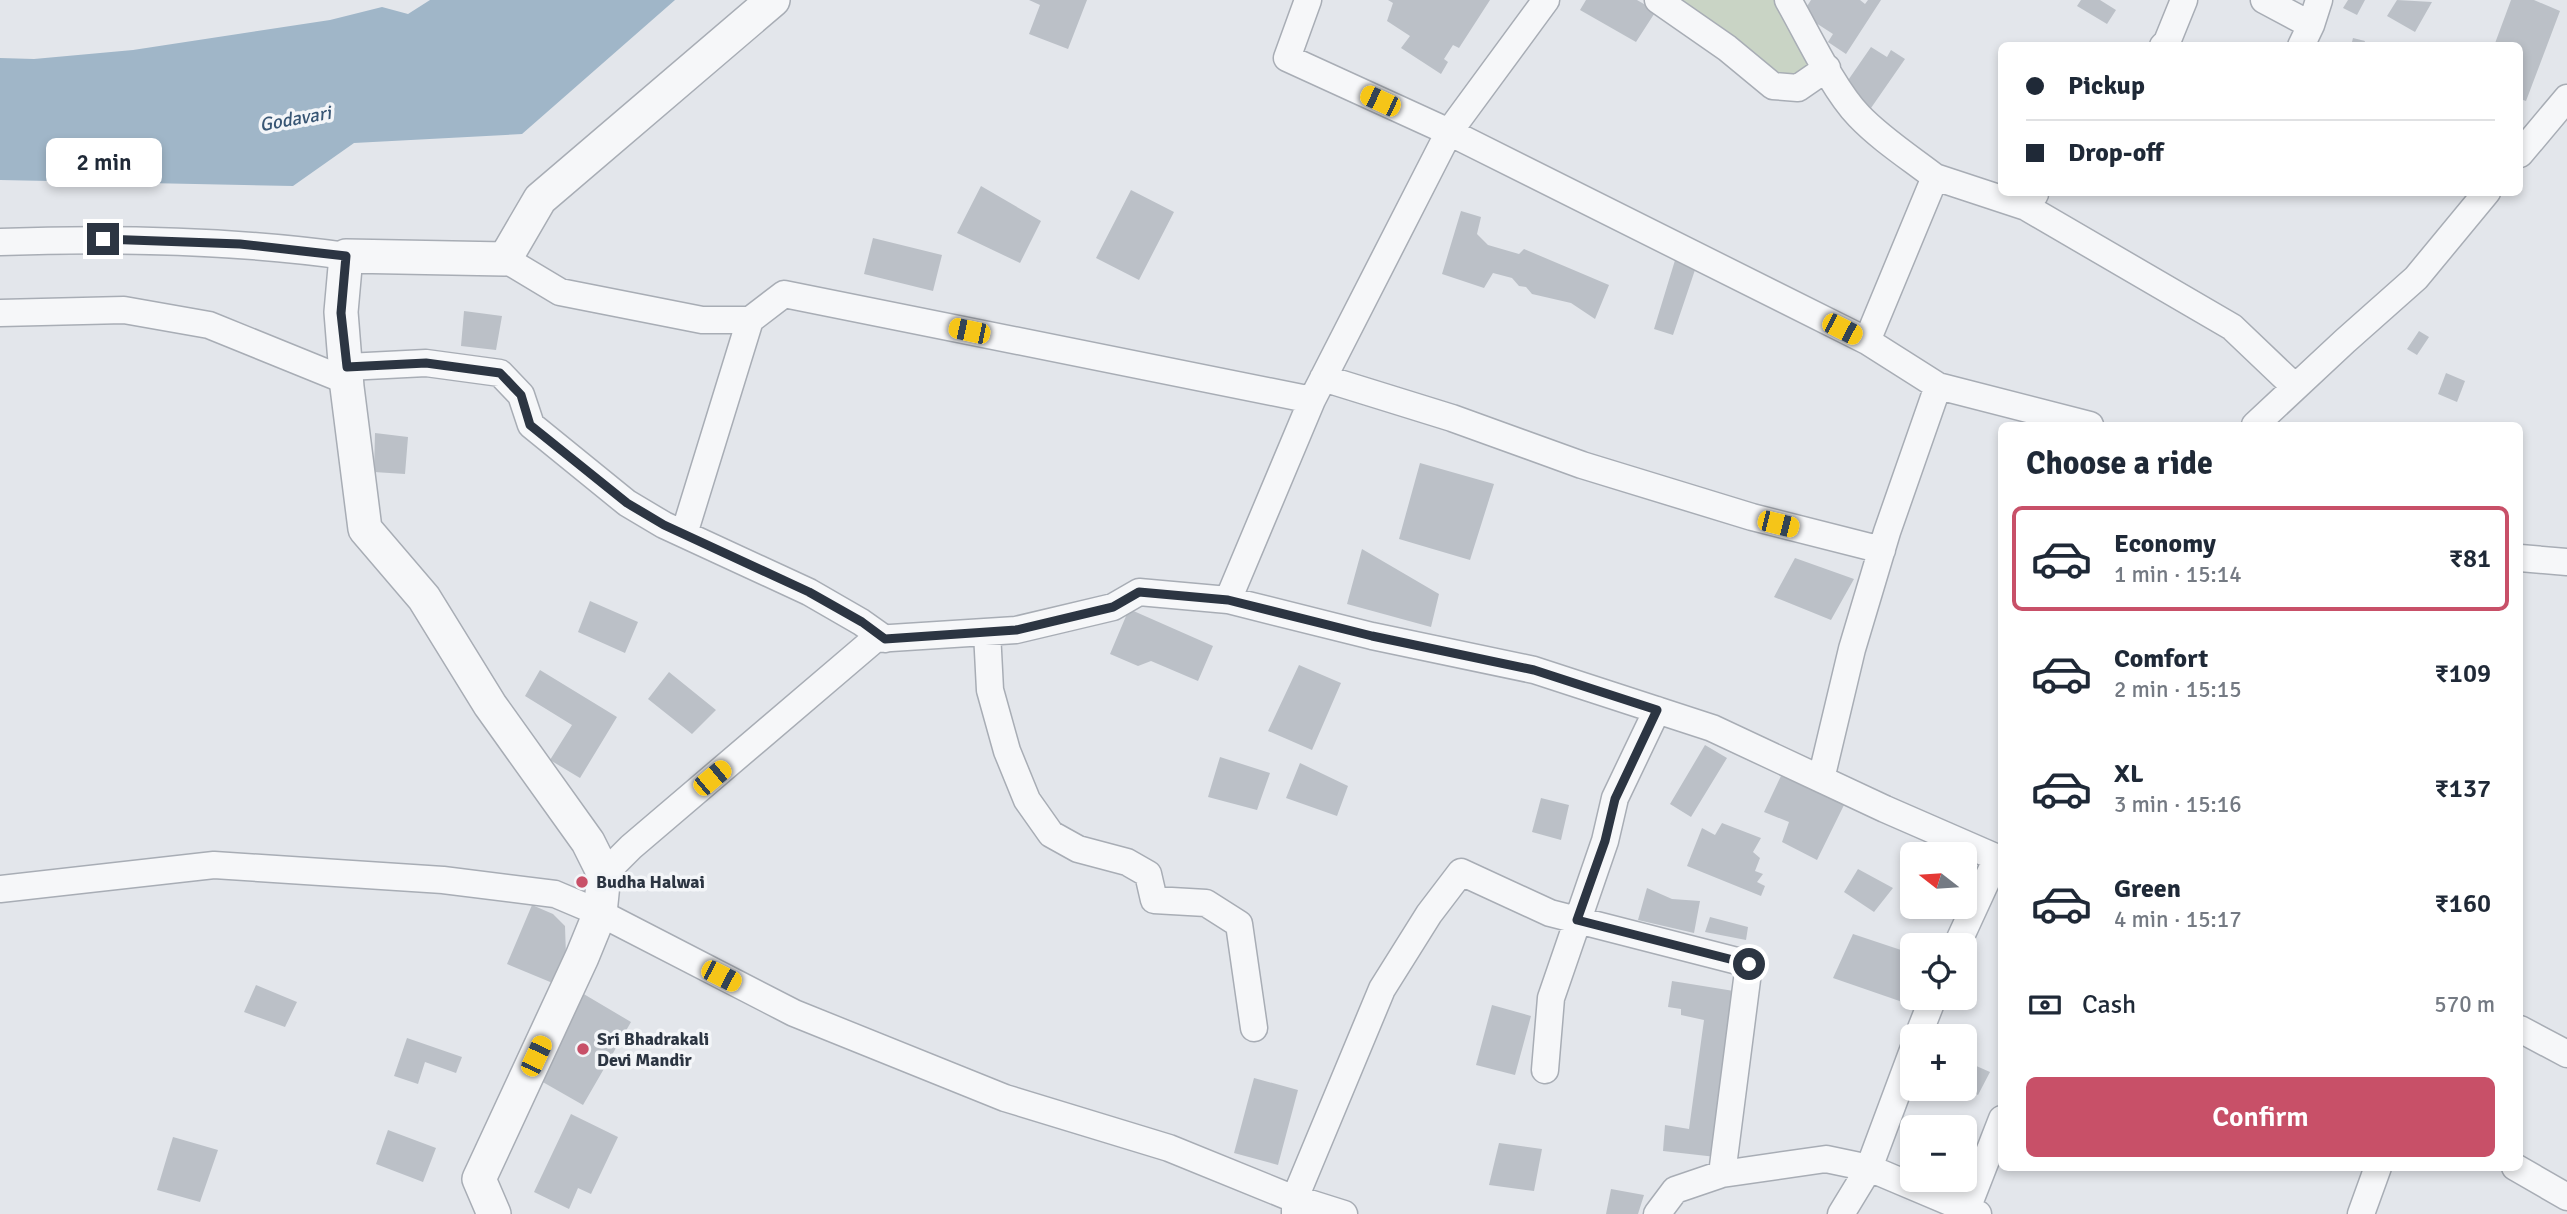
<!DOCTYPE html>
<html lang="en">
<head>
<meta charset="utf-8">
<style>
	:root { --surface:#fff; --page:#f2f2f3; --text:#1f2937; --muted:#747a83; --line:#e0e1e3; --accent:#c85068 }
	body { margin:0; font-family:Signika,sans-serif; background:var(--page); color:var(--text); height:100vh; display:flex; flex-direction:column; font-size:26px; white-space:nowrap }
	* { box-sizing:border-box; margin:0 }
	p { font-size:23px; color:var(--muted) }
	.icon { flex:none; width:38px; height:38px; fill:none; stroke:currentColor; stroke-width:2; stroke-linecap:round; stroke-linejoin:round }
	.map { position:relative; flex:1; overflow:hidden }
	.drawer { position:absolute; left:1998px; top:422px; width:525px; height:749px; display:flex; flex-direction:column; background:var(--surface); border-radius:10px; box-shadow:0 4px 10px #0003 }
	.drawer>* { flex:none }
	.hud { position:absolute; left:1998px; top:42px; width:525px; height:154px; border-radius:10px; box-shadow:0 4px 10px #0003; display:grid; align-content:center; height:154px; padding:0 28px; background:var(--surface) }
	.needle { width:46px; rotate:287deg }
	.tools { position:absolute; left:1900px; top:842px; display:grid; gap:14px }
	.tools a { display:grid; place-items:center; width:77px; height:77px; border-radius:10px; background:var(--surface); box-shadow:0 4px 10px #0003; font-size:35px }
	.end { position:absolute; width:32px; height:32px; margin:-16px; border:9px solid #2c3542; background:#fff; box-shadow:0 0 0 4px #fff }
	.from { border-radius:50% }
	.bubble { position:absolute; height:49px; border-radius:10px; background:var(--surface); box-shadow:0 4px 10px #0003; font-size:23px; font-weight:600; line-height:49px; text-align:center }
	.car { position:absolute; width:21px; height:42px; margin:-21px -10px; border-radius:9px; box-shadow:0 0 5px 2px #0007; background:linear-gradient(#f5c518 24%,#345 0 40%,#f5c518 0 76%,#345 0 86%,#f5c518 0) }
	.hud b { display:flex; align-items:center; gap:24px; height:66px; font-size:26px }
	.hud b+b { border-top:2px solid var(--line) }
	.hud i { width:18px; height:18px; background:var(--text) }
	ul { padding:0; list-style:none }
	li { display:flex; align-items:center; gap:21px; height:105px; margin:0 14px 10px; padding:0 14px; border:4px solid transparent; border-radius:10px }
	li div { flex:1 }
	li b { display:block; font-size:26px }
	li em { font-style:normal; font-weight:600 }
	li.current { border-color:var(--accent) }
	li>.icon { width:63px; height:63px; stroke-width:1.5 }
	h2 { padding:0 28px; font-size:32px; line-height:84px }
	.pay { display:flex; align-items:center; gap:18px; height:77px; padding:0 28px; font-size:26px }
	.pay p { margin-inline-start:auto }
	.button { display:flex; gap:14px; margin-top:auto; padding:14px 28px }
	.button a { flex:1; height:80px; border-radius:10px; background:var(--accent); color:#fff; font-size:28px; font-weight:600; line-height:80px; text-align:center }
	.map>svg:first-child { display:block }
	.green { fill:#c9d4c5 }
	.water { fill:#a0b6c8 }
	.building { fill:#bbc0c7 }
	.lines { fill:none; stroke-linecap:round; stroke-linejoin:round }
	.minor-casing { stroke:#a8adb5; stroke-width:29 }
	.tertiary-casing { stroke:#a8adb5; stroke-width:36 }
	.minor { stroke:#f6f7f9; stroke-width:26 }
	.tertiary { stroke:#f6f7f9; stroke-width:33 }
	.route { stroke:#2c3542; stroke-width:9 }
	.poi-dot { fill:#c85068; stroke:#f3f5f8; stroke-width:2.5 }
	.labels { text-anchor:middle; stroke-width:7; stroke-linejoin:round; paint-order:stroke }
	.poi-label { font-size:18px; font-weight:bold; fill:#2c3542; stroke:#f3f5f8; text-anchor:start }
	.water-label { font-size:19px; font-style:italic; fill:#385674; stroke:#f3f5f8 }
</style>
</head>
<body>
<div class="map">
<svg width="2567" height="1214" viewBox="0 0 2567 1214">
	<rect width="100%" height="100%" fill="#e3e6eb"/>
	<path class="green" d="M 1669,0 L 1781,0 L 1818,63 L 1798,81 L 1772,77 Z"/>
	<path class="water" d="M 430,0 L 675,0 L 522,134 L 354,143 L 293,186 L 0,180 L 0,58 L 34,59 L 133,50 L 330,20 L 382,7 L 408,14 Z"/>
	<path class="building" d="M 1029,0 L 1087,0 L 1068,49 L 1029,34 L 1040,5 Z
		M 1388,0 L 1490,0 L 1459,48 L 1453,45 L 1444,59 L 1448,62 L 1441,74 L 1401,48 L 1410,36 L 1387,21 L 1393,3 Z
		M 1586,0 L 1637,0 L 1656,11 L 1636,42 L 1580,10 Z
		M 1811,0 L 1860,0 L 1865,4 L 1868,0 L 1881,0 L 1846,54 L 1828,42 L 1833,34 L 1802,14 Z
		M 2081,0 L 2100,0 L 2116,10 L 2107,24 L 2077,6 Z
		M 2348,0 L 2365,0 L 2357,15 L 2343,8 Z
		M 2397,0 L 2432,2 L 2415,32 L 2387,16 Z
		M 2511,0 L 2534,0 L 2560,11 L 2526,101 L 2520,99 L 2520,46 L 2494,46 Z
		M 2353,38 L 2365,41 L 2363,46 L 2351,46 Z
		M 1871,47 L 1887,57 L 1891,50 L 1905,59 L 1871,108 L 1842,89 Z
		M 981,186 L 1041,221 L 1020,263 L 957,233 Z
		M 1131,190 L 1174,212 L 1139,280 L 1096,258 Z
		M 1461,211 L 1481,217 L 1477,234 L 1488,245 L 1519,254 L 1524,249 L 1609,285 L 1595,319 L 1571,303 L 1532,294 L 1526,287 L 1519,286 L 1512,278 L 1493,273 L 1484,288 L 1442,274 Z
		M 873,238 L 942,255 L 933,291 L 864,274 Z
		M 1676,257 L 1697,264 L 1673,335 L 1654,329 Z
		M 464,311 L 502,316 L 496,350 L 461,346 Z
		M 2419,331 L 2429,337 L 2417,355 L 2407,349 Z
		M 2446,373 L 2465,381 L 2457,402 L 2438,394 Z
		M 375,433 L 408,437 L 405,474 L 374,472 Z
		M 1420,463 L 1494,484 L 1470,560 L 1399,539 Z
		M 1362,549 L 1439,594 L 1431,627 L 1347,604 Z
		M 1795,558 L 1854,579 L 1831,620 L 1774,597 Z
		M 590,601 L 638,622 L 625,653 L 578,632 Z
		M 1129,609 L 1213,646 L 1198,681 L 1151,661 L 1138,666 L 1110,654 Z
		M 1299,665 L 1341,683 L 1312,750 L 1268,731 Z
		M 540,670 L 617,717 L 580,778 L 550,760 L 572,725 L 525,696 Z
		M 669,672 L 716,710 L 692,734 L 648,699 Z
		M 1705,745 L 1727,758 L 1691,817 L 1670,804 Z
		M 1220,757 L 1270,773 L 1257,810 L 1208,797 Z
		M 1300,763 L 1348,786 L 1337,816 L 1286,798 Z
		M 1781,776 L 1844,805 L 1817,860 L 1782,842 L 1789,822 L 1764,812 Z
		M 1541,798 L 1569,805 L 1561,840 L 1532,832 Z
		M 1722,823 L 1761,838 L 1753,852 L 1760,858 L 1755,871 L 1763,874 L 1757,882 L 1765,886 L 1761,896 L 1687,866 L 1702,828 L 1715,835 Z
		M 1858,869 L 1893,888 L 1874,912 L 1844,892 Z
		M 1647,888 L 1672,899 L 1700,901 L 1694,933 L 1638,920 Z
		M 532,905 L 553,914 L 565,926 L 566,956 L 555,984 L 507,964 Z
		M 1710,917 L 1748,927 L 1746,940 L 1705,932 Z
		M 1853,934 L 1913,954 L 1913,998 L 1916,998 L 1914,1006 L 1833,978 Z
		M 1672,981 L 1740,992 L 1716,1157 L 1663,1151 L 1665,1125 L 1689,1129 L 1704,1020 L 1681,1015 L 1681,1009 L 1668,1007 Z
		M 256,985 L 297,1002 L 285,1027 L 244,1012 Z
		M 582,993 L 631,1022 L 583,1105 L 534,1077 Z
		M 1492,1005 L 1531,1016 L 1515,1075 L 1476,1065 Z
		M 407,1038 L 462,1057 L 456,1073 L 425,1062 L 418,1084 L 394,1076 Z
		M 1965,1061 L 1990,1072 L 1978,1095 L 1965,1090 Z
		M 1254,1078 L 1298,1090 L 1278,1165 L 1234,1153 Z
		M 571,1114 L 618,1137 L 591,1194 L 578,1188 L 569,1209 L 534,1192 Z
		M 388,1130 L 436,1148 L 423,1182 L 376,1164 Z
		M 173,1137 L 218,1150 L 200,1202 L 157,1190 Z
		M 1499,1143 L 1542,1149 L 1534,1191 L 1489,1185 Z
		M 1611,1189 L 1644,1195 L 1638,1214 L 1606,1214 Z"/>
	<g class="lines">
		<defs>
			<path id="minor" d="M 1308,0 L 1287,58 L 1449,132 L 1867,341 L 1938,386 L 2090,425
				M 1658,0 L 1727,48 L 1773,86 L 1798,88 L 1827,68
				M 1788,0 C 1807,33 1833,89 1859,116 C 1881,139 1909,157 1935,177
				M 2264,0 L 2311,25
				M 2163,46 L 2167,42 L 2184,0
				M 2301,46 L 2311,25 L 2319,0
				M 2520,154 L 2567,98
				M 2026,207 L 2232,327 L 2295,387
				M 0,242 C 116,238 231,240 346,256
				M 505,259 L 560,292 L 702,320 L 750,320 L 784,294 L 1312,400
				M 0,313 L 124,310 L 209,325 L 347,381
				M 1867,341 L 1935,177 L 2026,207 L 2035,194
				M 347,367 L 426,363 L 500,373 L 521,395 L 531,425 L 627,503 L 664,525 L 809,592 L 861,622 L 885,639
				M 1323,378 L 1452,418 L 1582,465 L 1752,517 L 1882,550
				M 2255,425 L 2345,341 L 2416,278 L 2487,192
				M 684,534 L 750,320
				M 2520,558 L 2567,562
				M 1228,600 L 1372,636 L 1534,670 L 1712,728 L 1885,809 L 2002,860
				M 987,632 L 990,690 L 1007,751 L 1027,800 L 1051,834 L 1078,849 L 1127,862 L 1148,874 L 1154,900 L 1206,903 L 1239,924 L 1254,1028
				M 1821,779 L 1852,649 L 1887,532 L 1938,386
				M 604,874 L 631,847 L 875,639 L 1016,630 L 1113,607 L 1139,592 L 1228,600 L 1312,400 L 1449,132 L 1546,0
				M 0,889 L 214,865 L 443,880 L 555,894 L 600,913 L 794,1013 L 1005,1098 L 1169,1148 L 1287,1196 L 1344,1214
				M 1957,945 L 1997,858
				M 2520,1029 L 2567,1054
				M 1918,1036 L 1933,998
				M 1545,1070 L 1551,998 L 1605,841 L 1615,798 L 1657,710
				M 2515,1167 L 2567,1197
				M 1295,1214 L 1295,1198 L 1382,989 L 1429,914 L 1461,872 L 1550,913 L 1749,964 L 1722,1174
				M 1657,1214 L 1675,1190 L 1722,1174 L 1826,1159 L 1869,1168 L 1913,1050
				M 1841,1214 L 1869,1168 L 1978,1214
				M 1965,1214 L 2002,1119
				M 2361,1214 L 2378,1167"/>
			<path id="tertiary" d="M 494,1214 L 479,1179 L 582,957 L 600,913 L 604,874 L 588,842 L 490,705 L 424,598 L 365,529 L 347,387 L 341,312 L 346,256 L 505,259 L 540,199 L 773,0"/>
		</defs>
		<use href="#minor" class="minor-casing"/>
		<use href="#tertiary" class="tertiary-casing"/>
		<use href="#minor" class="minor"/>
		<use href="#tertiary" class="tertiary"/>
	</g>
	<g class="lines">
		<path class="route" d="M 103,239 L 240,244 L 346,256 L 341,313 L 347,367 L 426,363 L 500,373 L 521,395 L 530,425 L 627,503 L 664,525 L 809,592 L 862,622 L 885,639 L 1016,630 L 1113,607 L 1139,592 L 1228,600 L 1372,636 L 1534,670 L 1657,710 L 1615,799 L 1605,841 L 1577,920 L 1749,964"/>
	</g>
	<g class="poi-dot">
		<circle cx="582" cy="882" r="7"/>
		<circle cx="583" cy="1049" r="7"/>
	</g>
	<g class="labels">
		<g class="poi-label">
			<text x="596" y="888">Budha Halwai</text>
			<text x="597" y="1045">Sri Bhadrakali<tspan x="597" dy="21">Devi Mandir</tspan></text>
		</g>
		<g class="water-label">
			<text transform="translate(295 118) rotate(-10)" y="7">Godavari</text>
		</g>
	</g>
</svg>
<div class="tools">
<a><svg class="needle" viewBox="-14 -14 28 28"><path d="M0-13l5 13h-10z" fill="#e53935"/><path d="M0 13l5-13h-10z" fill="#747a83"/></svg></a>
<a><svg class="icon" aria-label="locate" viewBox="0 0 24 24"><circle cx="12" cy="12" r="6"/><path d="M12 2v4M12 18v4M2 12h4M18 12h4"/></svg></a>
<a>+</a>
<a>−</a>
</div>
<i class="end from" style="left:1749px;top:964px"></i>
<i class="end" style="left:103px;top:239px"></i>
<div class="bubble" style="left:46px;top:138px;width:116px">2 min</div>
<i class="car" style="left:1380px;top:101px;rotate:295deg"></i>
<i class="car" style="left:1842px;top:329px;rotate:117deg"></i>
<i class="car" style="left:969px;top:331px;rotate:282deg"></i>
<i class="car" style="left:1778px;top:524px;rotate:104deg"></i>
<i class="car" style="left:712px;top:778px;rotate:50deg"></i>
<i class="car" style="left:721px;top:976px;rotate:117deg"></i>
<i class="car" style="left:536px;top:1056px;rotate:25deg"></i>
<div class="hud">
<b><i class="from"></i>Pickup</b>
<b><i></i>Drop-off</b>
</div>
<section class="drawer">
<h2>Choose a ride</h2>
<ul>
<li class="current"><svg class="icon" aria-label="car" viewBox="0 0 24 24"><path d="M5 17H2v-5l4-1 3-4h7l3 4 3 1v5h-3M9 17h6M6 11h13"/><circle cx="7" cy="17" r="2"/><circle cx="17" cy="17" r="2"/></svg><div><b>Economy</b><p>1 min · 15:14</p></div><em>₹81</em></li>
<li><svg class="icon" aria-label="car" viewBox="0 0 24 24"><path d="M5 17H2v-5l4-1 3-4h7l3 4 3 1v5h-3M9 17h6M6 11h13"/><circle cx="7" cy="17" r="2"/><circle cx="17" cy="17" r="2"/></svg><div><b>Comfort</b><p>2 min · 15:15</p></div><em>₹109</em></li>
<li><svg class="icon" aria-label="car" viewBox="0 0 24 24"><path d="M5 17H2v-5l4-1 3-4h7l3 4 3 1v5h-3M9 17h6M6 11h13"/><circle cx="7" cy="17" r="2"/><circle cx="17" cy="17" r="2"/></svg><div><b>XL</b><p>3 min · 15:16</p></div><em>₹137</em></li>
<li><svg class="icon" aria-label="car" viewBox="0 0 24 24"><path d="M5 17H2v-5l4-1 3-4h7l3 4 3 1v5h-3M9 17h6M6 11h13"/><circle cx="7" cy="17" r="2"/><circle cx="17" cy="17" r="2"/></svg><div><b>Green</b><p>4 min · 15:17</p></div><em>₹160</em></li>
</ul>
<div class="pay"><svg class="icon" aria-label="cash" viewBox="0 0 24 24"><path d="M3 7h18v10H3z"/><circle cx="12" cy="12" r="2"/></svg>Cash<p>570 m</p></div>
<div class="button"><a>Confirm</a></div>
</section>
</div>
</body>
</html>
